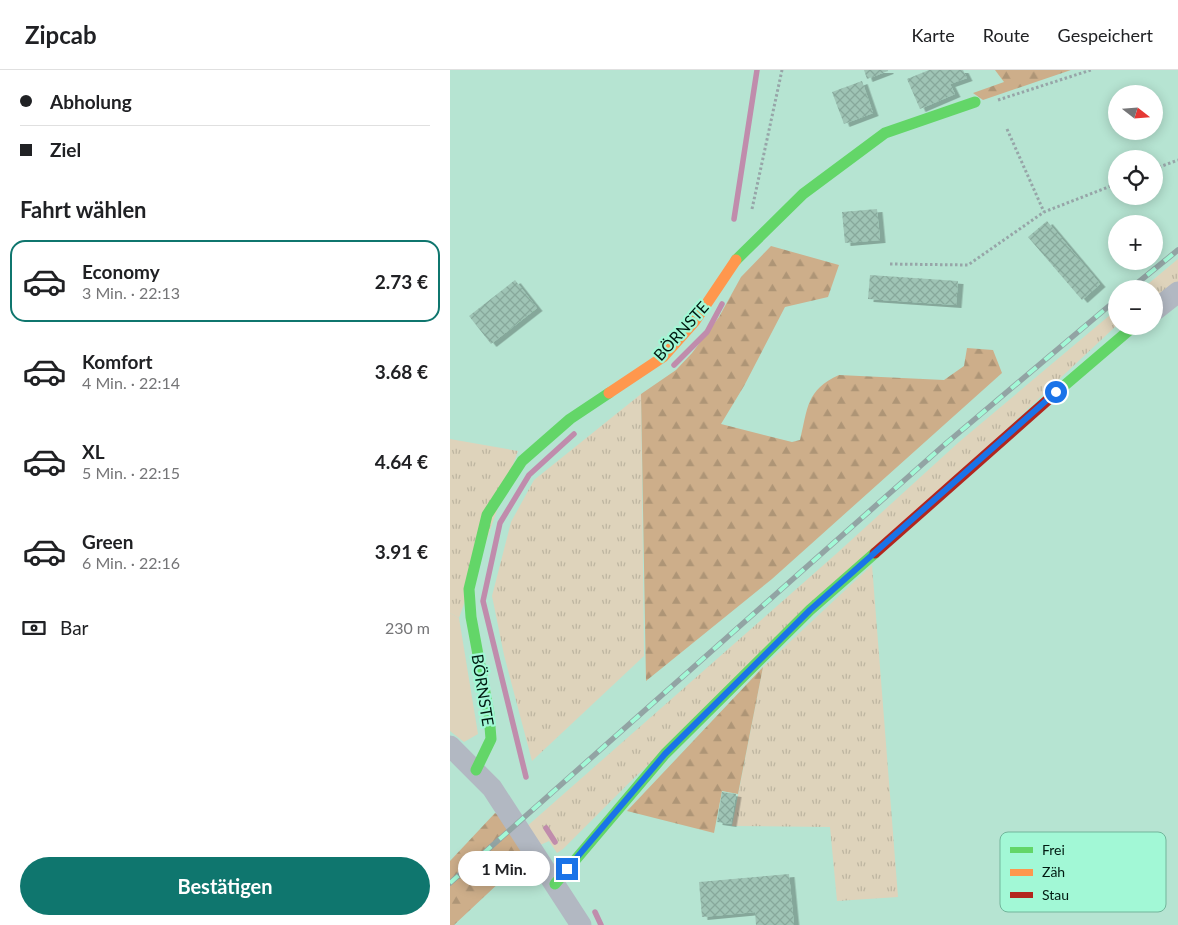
<!DOCTYPE html>
<html lang="de">
<head>
<meta charset="utf-8">
<style>
	:root { --surface:#fff; --page:#f6f6f6; --text:#202124; --muted:#757577; --line:#e0e0e0; --accent:#0f766e }
	body { margin:0; font-family:Lato,sans-serif; background:var(--page); color:var(--text); height:100vh; display:flex; flex-direction:column; font-size:19px; white-space:nowrap }
	* { box-sizing:border-box; margin:0 }
	p { font-size:16px; color:var(--muted) }
	.icon { flex:none; width:28px; height:28px; fill:none; stroke:currentColor; stroke-width:2; stroke-linecap:round; stroke-linejoin:round }
	.map { position:relative; flex:1; overflow:hidden }
	.sheet { display:flex; flex-direction:column; background:var(--surface); width:450px }
	.sheet>* { flex:none }
	.top-card { display:grid; align-content:center; height:110px; padding:0 20px; background:var(--surface) }
	.needle { width:32px; rotate:107deg }
	.buttons { position:absolute; left:658px; top:15px; display:grid; gap:10px }
	.buttons a { display:grid; place-items:center; width:55px; height:55px; border-radius:50%; background:var(--surface); box-shadow:0 2px 12px #0003; font-size:25px }
	.end { position:absolute; width:22px; height:22px; margin:-11px; border:6px solid #1a73e8; background:#fff; box-shadow:0 0 0 2px #fff }
	.from { border-radius:50% }
	.bubble { position:absolute; height:35px; border-radius:18px; background:var(--surface); box-shadow:0 2px 12px #0003; font-size:16px; font-weight:700; line-height:35px; text-align:center }
	.top-card b { display:flex; align-items:center; gap:18px; height:48px; font-size:19px }
	.top-card b+b { border-top:1px solid var(--line) }
	.top-card i { width:12px; height:12px; background:var(--text) }
	ul { padding:0; list-style:none }
	li { display:flex; align-items:center; gap:15px; height:82px; margin:0 10px 8px; padding:0 10px; border:2px solid transparent; border-radius:15px }
	li div { flex:1 }
	li b { display:block; font-size:19px }
	li em { font-style:normal; font-weight:700 }
	li.on { border-color:var(--accent) }
	li>.icon { width:45px; height:45px; stroke-width:1.5 }
	h2 { padding:0 20px; font-size:22px; line-height:60px }
	.pay { display:flex; align-items:center; gap:12px; height:55px; padding:0 20px; font-size:19px }
	.pay p { margin-inline-start:auto }
	.button { display:flex; gap:10px; margin-top:auto; padding:10px 20px }
	.button a { flex:1; height:58px; border-radius:30px; background:var(--accent); color:#fff; font-size:20px; font-weight:700; line-height:58px; text-align:center }
	header { display:flex; align-items:center; gap:30px; box-sizing:border-box; height:70px; padding:0 25px; background:var(--surface); border-bottom:1px solid var(--line) }
	header strong { font-size:24px }
	nav { display:flex; gap:28px; margin-inline-start:auto; font-size:18px }
	main { display:flex; flex:1; min-height:0 }
	.map>svg:first-child { display:block }
	.grass { fill:url(#grass-tufts) }
	.forest { fill:url(#forest-firs) }
	.garden { fill:#ded3bb }
	.lines { fill:none; stroke-linecap:round; stroke-linejoin:round }
	.stream { stroke:#c08cac; stroke-width:5.5 }
	.building { fill:url(#building-cross-hatch); filter:url(#shadow) }
	.path { stroke:#97a5a8; stroke-width:3; stroke-dasharray:2.5 2.5; stroke-linecap:butt }
	.street { stroke:#b2b8c2; stroke-width:21 }
	.fast { stroke:#63d668; stroke-width:11 }
	.slow { stroke:#ff974d; stroke-width:11 }
	.jam { stroke:#b3261e; stroke-width:11 }
	.rail-casing { stroke:#92a4a4; stroke-width:5.5 }
	.rail { stroke:#a2f8d6; stroke-width:4; stroke-dasharray:11; stroke-linecap:butt }
	.route { stroke:#1a73e8; stroke-width:6 }
	.labels { text-anchor:middle; stroke-width:4.5; stroke-linejoin:round; paint-order:stroke }
	.street-label { font-size:16px; fill:#011a11; stroke:#a2f8d6 }
	.key { fill:#a2f8d6; stroke:#72b59b; stroke-width:1 }
	.key-label { font-size:14px; fill:#011a11 }
</style>
</head>
<body>
<header>
<strong>Zipcab</strong>
<nav><a>Karte</a><a>Route</a><a>Gespeichert</a></nav>
</header>
<main>
<section class="sheet">
<div class="top-card">
<b><i class="from"></i>Abholung</b>
<b><i></i>Ziel</b>
</div>
<h2>Fahrt wählen</h2>
<ul>
<li class="on"><svg class="icon" aria-label="car" viewBox="0 0 24 24"><path d="M5 17H2v-5l4-1 3-4h7l3 4 3 1v5h-3M9 17h6M6 11h13"/><circle cx="7" cy="17" r="2"/><circle cx="17" cy="17" r="2"/></svg><div><b>Economy</b><p>3 Min. · 22:13</p></div><em>2.73 €</em></li>
<li><svg class="icon" aria-label="car" viewBox="0 0 24 24"><path d="M5 17H2v-5l4-1 3-4h7l3 4 3 1v5h-3M9 17h6M6 11h13"/><circle cx="7" cy="17" r="2"/><circle cx="17" cy="17" r="2"/></svg><div><b>Komfort</b><p>4 Min. · 22:14</p></div><em>3.68 €</em></li>
<li><svg class="icon" aria-label="car" viewBox="0 0 24 24"><path d="M5 17H2v-5l4-1 3-4h7l3 4 3 1v5h-3M9 17h6M6 11h13"/><circle cx="7" cy="17" r="2"/><circle cx="17" cy="17" r="2"/></svg><div><b>XL</b><p>5 Min. · 22:15</p></div><em>4.64 €</em></li>
<li><svg class="icon" aria-label="car" viewBox="0 0 24 24"><path d="M5 17H2v-5l4-1 3-4h7l3 4 3 1v5h-3M9 17h6M6 11h13"/><circle cx="7" cy="17" r="2"/><circle cx="17" cy="17" r="2"/></svg><div><b>Green</b><p>6 Min. · 22:16</p></div><em>3.91 €</em></li>
</ul>
<div class="pay"><svg class="icon" aria-label="cash" viewBox="0 0 24 24"><path d="M3 7h18v10H3z"/><circle cx="12" cy="12" r="2"/></svg>Bar<p>230 m</p></div>
<div class="button"><a>Bestätigen</a></div>
</section>
<div class="map">
<svg width="728" height="855" viewBox="0 0 728 855">
	<defs>
		<pattern id="grass-tufts" width="24" height="20" patternUnits="userSpaceOnUse" patternTransform="scale(1.25)"><rect width="24" height="20" fill="#ded3bb"/><path d="M3 7l-1-3M5 7V3M7 7l1-3M15 17l-1-3M17 17v-4M19 17l1-3" fill="none" stroke="#bdb5a0"/></pattern>
		<pattern id="forest-firs" width="22" height="20" patternUnits="userSpaceOnUse" patternTransform="scale(1.25)"><rect width="22" height="20" fill="#cdae8a"/><path d="M5 1l3.5 6h-7zM16 11l3.5 6h-7z" fill="#ae9576"/></pattern>
		<pattern id="building-cross-hatch" width="8" height="8" patternUnits="userSpaceOnUse" patternTransform="scale(1.25)"><rect width="8" height="8" fill="#9fc4b5"/><path d="M0 0l8 8M0 8l8-8" fill="none" stroke="#87a89b"/></pattern>
		<filter id="shadow"><feDropShadow dx="5.5" dy="3" stdDeviation="0" flood-color="#0004"/></filter>
	</defs>
	<rect width="100%" height="100%" fill="#b6e4d2"/>
	<path class="grass" d="M 728,189 L 728,214 L 704,233 L 704,219 L 692,219 Z
		M 666,240 L 666,256 L 181,711 L 113,779 L 107,783 L 99,771 L 88,776 L 75,758 L 386,484 L 509,372 Z
		M 191,324 L 194,586 L 82,691 L 54,585 L 42,526 L 61,452 L 84,410 Z
		M 0,369 L 68,381 L 9,548 L 0,543 Z
		M 422,495 L 448,827 L 387,831 L 380,757 L 282,756 L 313,597 Z"/>
	<path class="forest" d="M 545,0 L 621,0 L 533,30 L 523,23 L 554,12 Z
		M 321,176 L 389,195 L 378,227 L 335,237 L 294,316 L 271,354 L 342,372 L 350,370 C 358,338 356,320 389,305 L 494,310 L 514,296 L 517,278 L 543,280 L 552,303 L 322,509 L 196,611 L 191,324 L 226,300 L 242,283 L 269,247 L 291,207 Z
		M 313,597 L 288,724 L 272,721 L 264,763 L 177,741 Z
		M 45,743 L 66,755 L 83,781 L 4,855 L 0,855 L 0,791 Z"/>
	<path class="garden" d="M 0,543 L 9,548 L 28,664 L 14,672 L 0,661 Z"/>
	<g class="lines">
		<path class="stream" d="M 284,149 L 307,0
			M 224,295 L 257,262 L 272,234
			M 76,707 L 33,531 L 50,453 L 79,405 L 124,364
			M 96,758 L 105,772
			M 145,842 L 151,855"/>
	</g>
	<path class="building" d="M 414,0 L 438,0 L 438,1 L 417,9 Z
		M 479,0 L 513,0 L 517,8 L 500,14 L 505,24 L 470,39 L 457,9 Z
		M 412,11 L 423,43 L 394,54 L 382,22 Z
		M 427,139 L 430,170 L 395,173 L 392,142 Z
		M 597,151 L 650,214 L 632,230 L 578,167 Z
		M 420,205 L 508,211 L 506,235 L 418,229 Z
		M 65,210 L 87,238 L 41,274 L 19,246 Z
		M 272,722 L 286,724 L 281,754 L 267,752 Z
		M 339,804 L 344,855 L 306,855 L 305,842 L 252,847 L 249,812 Z"/>
	<g class="lines">
		<path class="path" d="M 548,30 L 641,0
			M 557,59 L 594,142
			M 704,99 L 728,90
			M 302,139 L 332,0
			M 440,194 L 518,195 L 594,142 L 666,114"/>
		<path class="street" d="M 704,241 L 728,222
			M 0,676 L 42,718 L 131,855"/>
		<path class="fast" d="M 286,190 L 353,124 L 435,63 L 525,32
			M 608,321 L 684,256
			M 26,700 L 41,669 L 39,644 L 21,547 L 19,519 L 37,445 L 72,391 L 120,349 L 159,323
			M 105,814 L 215,684 L 360,540 L 425,483"/>
		<path class="slow" d="M 159,323 L 213,287 L 245,251 L 286,190"/>
		<path class="jam" d="M 425,483 L 608,321"/>
		<defs>
			<path id="rail" d="M 680,219 L 728,180
				M 0,813 L 493,376 L 666,230"/>
		</defs>
		<use href="#rail" class="rail-casing"/>
		<use href="#rail" class="rail"/>
	</g>
	<g class="lines">
		<path class="route" d="M 117,799 L 215,684 L 360,540 L 606,322"/>
	</g>
	<g class="labels">
		<g class="street-label">
			<text transform="translate(231 261) rotate(-48)" y="6">BÖRNSTE</text>
			<text transform="translate(33 620) rotate(81)" y="6">BÖRNSTE</text>
		</g>
	</g>
	<rect x="550" y="762" width="166" height="80" rx="8" class="key"/>
	<rect x="560" y="777" width="23" height="6" fill="#63d668"/>
	<rect x="560" y="799" width="23" height="7" fill="#ff974d"/>
	<rect x="560" y="822" width="23" height="6" fill="#b3261e"/>
	<g class="key-label">
		<text x="592" y="785">Frei</text>
		<text x="592" y="807">Zäh</text>
		<text x="592" y="830">Stau</text>
	</g>
</svg>
<div class="buttons">
<a><svg class="needle" viewBox="-14 -14 28 28"><path d="M0-13l5 13h-10z" fill="#e53935"/><path d="M0 13l5-13h-10z" fill="#757577"/></svg></a>
<a><svg class="icon" aria-label="locate" viewBox="0 0 24 24"><circle cx="12" cy="12" r="6"/><path d="M12 2v4M12 18v4M2 12h4M18 12h4"/></svg></a>
<a>+</a>
<a>−</a>
</div>
<i class="end from" style="left:606px;top:322px"></i>
<i class="end" style="left:117px;top:799px"></i>
<div class="bubble" style="left:8px;top:781px;width:92px">1 Min.</div>
</div>
</main>
</body>
</html>
